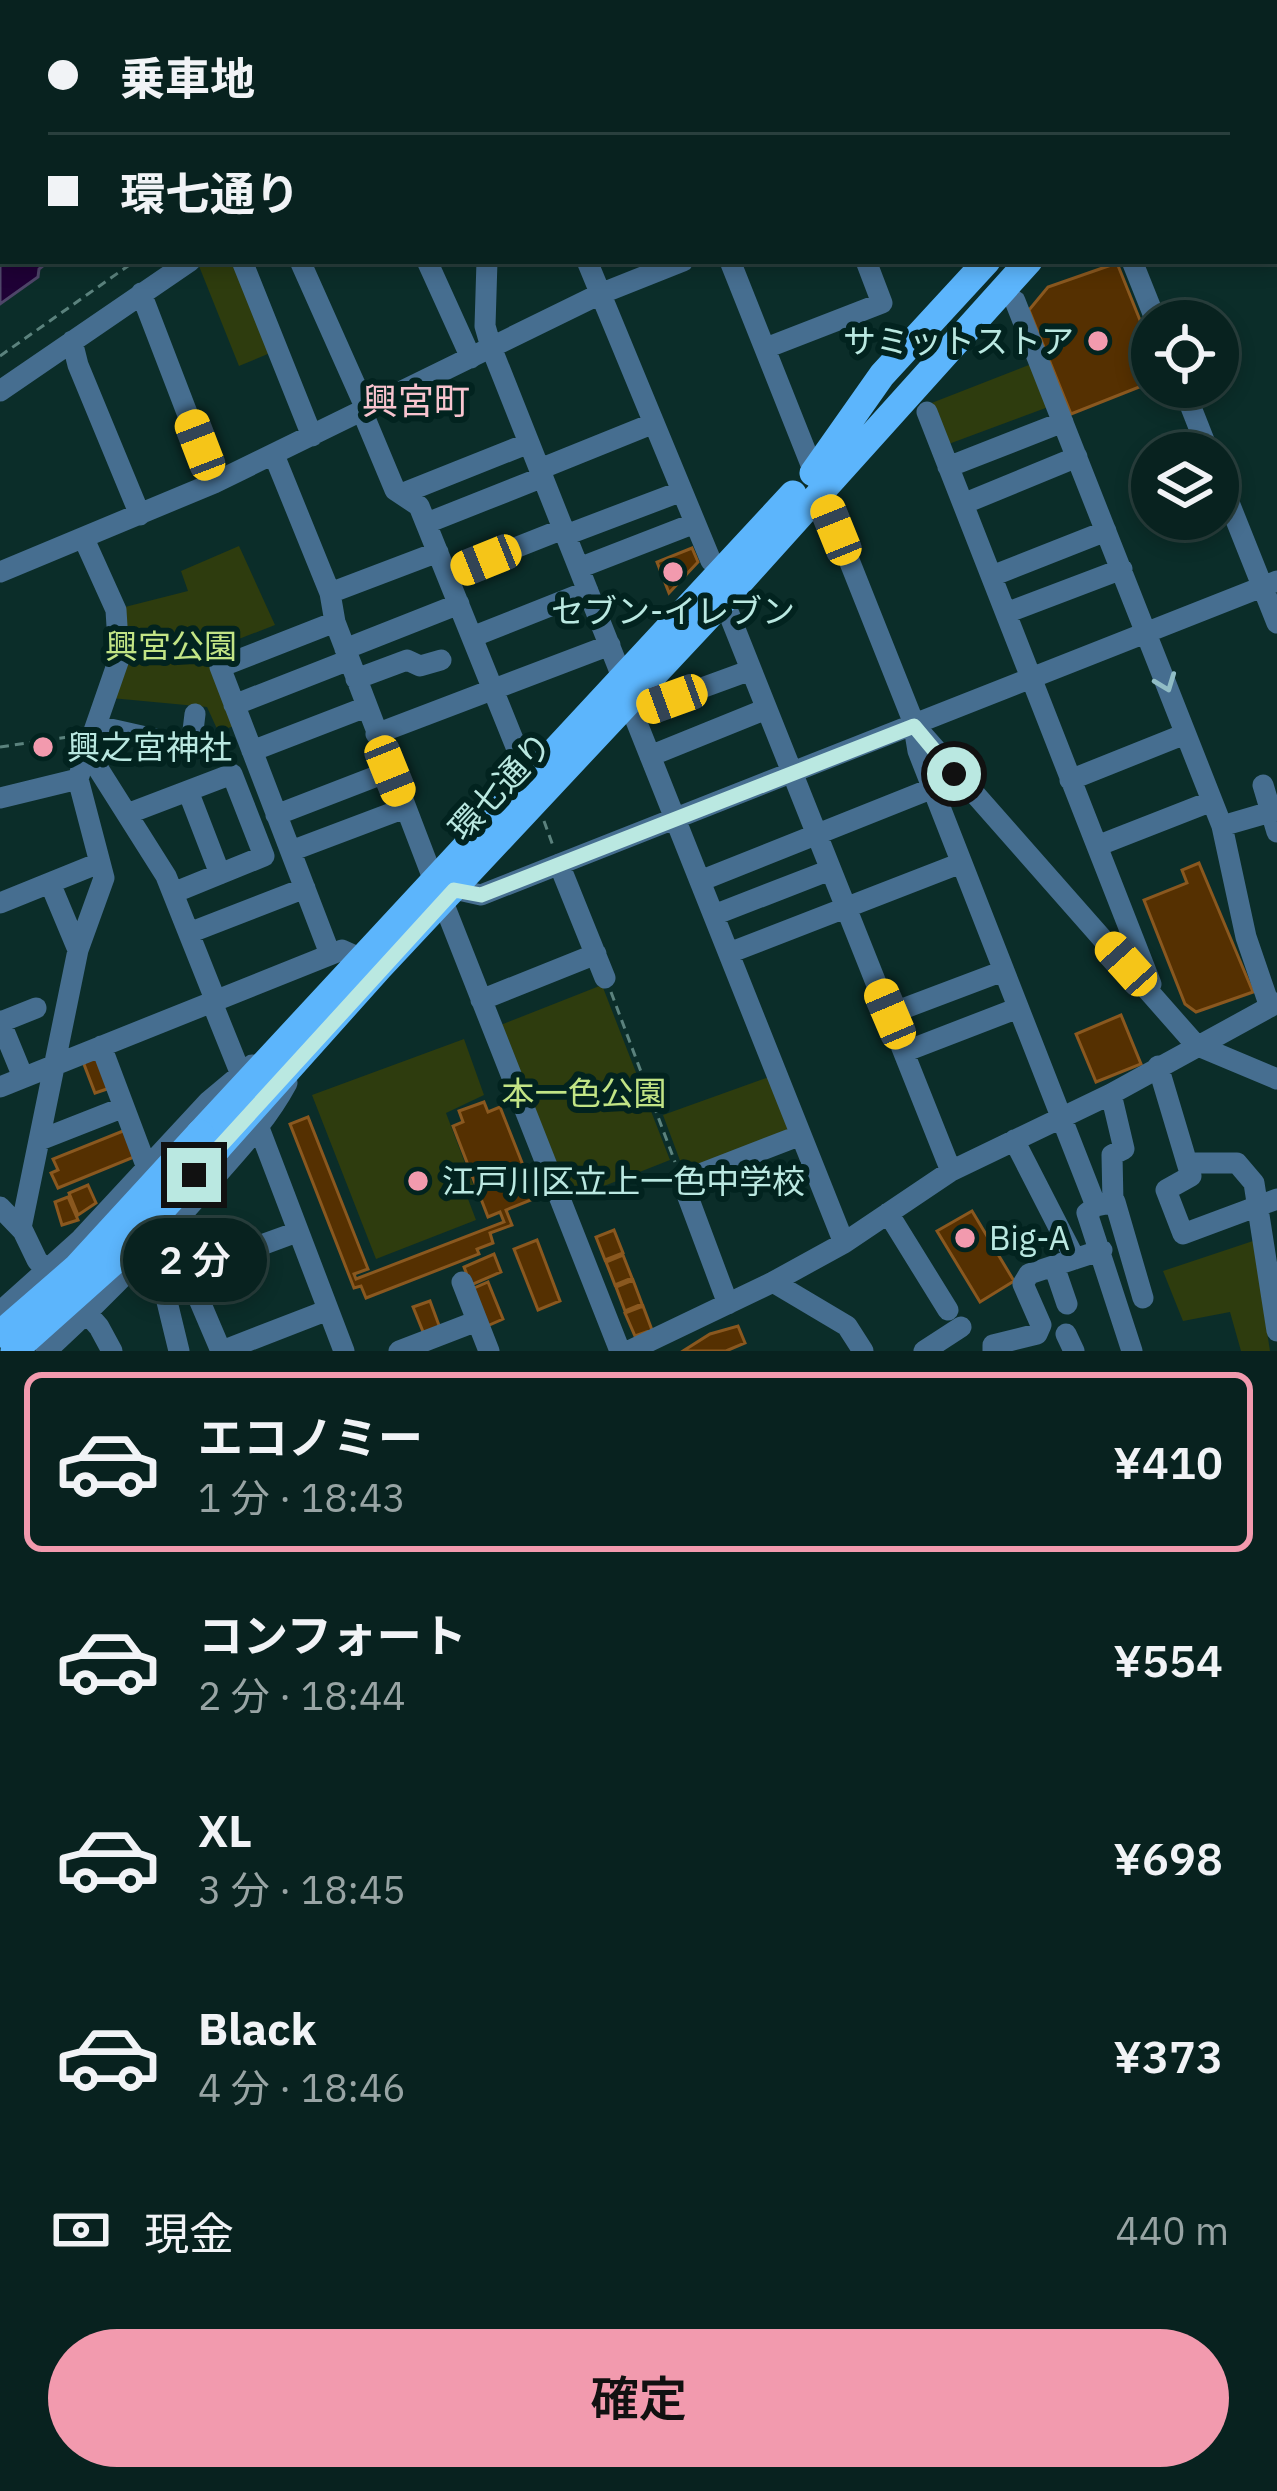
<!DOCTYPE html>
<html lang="ja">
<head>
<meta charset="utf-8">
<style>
	:root { --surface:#08221f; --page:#112a28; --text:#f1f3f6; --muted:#98a4a4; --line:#293f3d; --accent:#f29aae }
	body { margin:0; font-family:"IBM Plex Sans","Noto Sans JP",sans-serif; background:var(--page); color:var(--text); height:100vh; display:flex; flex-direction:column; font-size:45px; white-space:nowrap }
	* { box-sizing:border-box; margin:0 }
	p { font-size:39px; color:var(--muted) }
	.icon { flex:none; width:66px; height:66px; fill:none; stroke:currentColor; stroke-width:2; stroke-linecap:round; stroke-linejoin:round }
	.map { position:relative; height:1351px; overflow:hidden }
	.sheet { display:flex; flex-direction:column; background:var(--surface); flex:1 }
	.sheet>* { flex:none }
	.banner { position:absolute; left:0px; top:0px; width:1278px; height:264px; box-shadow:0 6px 18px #0003,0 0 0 3px var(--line); display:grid; align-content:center; height:264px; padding:0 48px; background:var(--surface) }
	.controls { position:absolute; left:1131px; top:300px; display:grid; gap:24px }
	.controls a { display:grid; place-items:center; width:108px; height:108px; border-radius:50%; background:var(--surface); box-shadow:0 6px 18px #0003,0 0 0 3px var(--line); font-size:60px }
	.end { position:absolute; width:54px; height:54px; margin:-27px; border:15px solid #bae8e1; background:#111; box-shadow:0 0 0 6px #111 }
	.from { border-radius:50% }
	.bubble { position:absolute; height:84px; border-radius:42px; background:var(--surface); box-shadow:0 6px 18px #0003,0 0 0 3px var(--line); font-size:39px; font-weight:600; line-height:84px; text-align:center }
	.car { position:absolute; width:36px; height:72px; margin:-36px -18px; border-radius:15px; box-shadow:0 0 9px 3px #0007; background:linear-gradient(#f5c518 24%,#345 0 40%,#f5c518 0 76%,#345 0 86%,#f5c518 0) }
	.banner b { display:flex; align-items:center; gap:42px; height:114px; font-size:45px }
	.banner b+b { border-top:3px solid var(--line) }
	.banner i { width:30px; height:30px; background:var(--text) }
	ul { padding:21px 0 0; list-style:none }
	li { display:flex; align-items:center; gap:36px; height:180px; margin:0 24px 18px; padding:0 24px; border:6px solid transparent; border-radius:18px }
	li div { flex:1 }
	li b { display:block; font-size:45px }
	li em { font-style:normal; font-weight:600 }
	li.selected { border-color:var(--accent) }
	li>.icon { width:108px; height:108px; stroke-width:1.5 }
	.pay { display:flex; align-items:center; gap:30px; height:132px; padding:0 48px; font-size:45px }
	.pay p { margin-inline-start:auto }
	.action { display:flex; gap:24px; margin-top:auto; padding:24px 48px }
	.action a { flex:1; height:138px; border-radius:72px; background:var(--accent); color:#111; font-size:48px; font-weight:600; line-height:138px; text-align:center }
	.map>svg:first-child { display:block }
	.green { fill:#2e3c0e }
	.water { fill:#1f0136; stroke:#4e4669; stroke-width:3 }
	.building { fill:#553001; stroke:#8a581f; stroke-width:3 }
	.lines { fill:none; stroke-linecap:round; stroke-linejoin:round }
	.path { stroke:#5b827d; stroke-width:3; stroke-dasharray:9 6; stroke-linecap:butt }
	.minor { stroke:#466e90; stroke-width:21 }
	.major { stroke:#5cb5fc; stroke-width:27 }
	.highway { stroke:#a7cdef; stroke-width:33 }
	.major-bridge { stroke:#5cb5fc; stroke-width:27 }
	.oneway { stroke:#91bdc5 }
	.route { stroke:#bae8e1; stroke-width:15 }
	.poi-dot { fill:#f29aae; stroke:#02231f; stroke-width:4.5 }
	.labels { text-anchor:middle; stroke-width:12; stroke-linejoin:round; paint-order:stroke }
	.poi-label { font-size:33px; fill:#bae8e1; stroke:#02231f; text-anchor:start }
	.park-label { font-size:33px; fill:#c2e485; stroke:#02231f }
	.street-label { font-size:33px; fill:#bae8e1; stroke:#02231f }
	.neighbourhood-label { font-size:36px; fill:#f8c4cf; stroke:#02231f }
</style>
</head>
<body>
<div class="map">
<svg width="1277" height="1351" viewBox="0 0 1277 1351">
	<rect width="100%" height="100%" fill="#0b2d29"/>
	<path class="green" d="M 197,261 L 239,261 L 275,351 L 239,366 Z
		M 1034,363 L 1051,406 L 946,445 L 929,404 Z
		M 239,546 L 275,625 L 226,644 L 238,725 L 218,731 L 207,707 L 111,698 L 117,609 L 188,591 L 181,571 Z
		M 602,985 L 670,1160 L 566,1201 L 498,1026 Z
		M 464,1039 L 484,1095 L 446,1113 L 474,1187 L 465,1191 L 476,1220 L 376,1259 L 312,1095 Z
		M 772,1076 L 793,1133 L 685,1174 L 663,1115 Z
		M 1253,1241 L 1270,1351 L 1241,1351 L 1230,1312 L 1183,1321 L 1163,1271 Z"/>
	<path class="water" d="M 0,74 L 3,261 L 49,261 L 39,269 L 38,277 L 0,304 Z"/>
	<path class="building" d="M 1117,263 L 1152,350 L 1152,382 L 1071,414 L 1029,310 L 1048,287 Z
		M 692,548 L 698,562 L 669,593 L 657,562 Z
		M 1199,863 L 1253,992 L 1196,1012 L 1185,1004 L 1144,900 L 1187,883 L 1182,870 Z
		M 1121,1015 L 1141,1064 L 1096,1082 L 1076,1034 Z
		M 96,1053 L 110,1088 L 95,1093 L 82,1059 Z
		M 484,1102 L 488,1112 L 500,1107 L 536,1198 L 506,1210 L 512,1225 L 490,1233 L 493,1243 L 477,1249 L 479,1254 L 366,1298 L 361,1286 L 354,1288 L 290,1124 L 308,1117 L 368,1269 L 354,1274 L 356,1279 L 504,1222 L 500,1212 L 488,1217 L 453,1126 L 463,1122 L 459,1111 Z
		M 128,1129 L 139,1155 L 58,1188 L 51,1173 L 58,1170 L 53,1159 Z
		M 88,1185 L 96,1203 L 78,1215 L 69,1193 Z
		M 68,1197 L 78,1220 L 62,1225 L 55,1202 Z
		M 972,1211 L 1014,1281 L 980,1302 L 937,1231 Z
		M 614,1230 L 623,1253 L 605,1260 L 596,1237 Z
		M 537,1240 L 560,1301 L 538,1310 L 514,1249 Z
		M 494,1254 L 501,1272 L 471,1285 L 464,1267 Z
		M 623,1255 L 632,1278 L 615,1285 L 606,1262 Z
		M 633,1280 L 642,1304 L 625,1311 L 616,1287 Z
		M 488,1282 L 503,1319 L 487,1326 L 472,1289 Z
		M 430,1301 L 440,1328 L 424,1334 L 413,1307 Z
		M 643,1306 L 652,1330 L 635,1336 L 625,1313 Z
		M 738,1326 L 745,1343 L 726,1351 L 683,1351 L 710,1334 Z"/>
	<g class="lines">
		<path class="path" d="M 37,3 L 41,0
			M 533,3 L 538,0
			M 0,27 L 3,25
			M 0,356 L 135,261
			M 0,747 L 75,736
			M 544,821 L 553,846
			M 611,992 L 675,1162"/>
		<path class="minor" d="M 613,0 L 614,3
			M 765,0 L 766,3
			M 897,0 L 898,3
			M 962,0 L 967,3
			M 582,3 L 587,0
			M 1023,3 L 1027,0
			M 242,261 L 312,436
			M 300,261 L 366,409
			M 427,261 L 471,358
			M 487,261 L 485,326 L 491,347 L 622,677
			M 587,261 L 711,561
			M 730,261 L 915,726 L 1196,1045 L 1277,1079
			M 1132,261 L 1156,321
			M 141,293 L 214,483
			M 1015,301 L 1222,826 L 1246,937 L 1270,1007
			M 72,341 L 78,365 L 140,515
			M 766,348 L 882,303 L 866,261
			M 1183,387 L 1209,453
			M 0,391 L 190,261
			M 362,411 L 395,490 L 419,506 L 529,779
			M 927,412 L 1151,984
			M 274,455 L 330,593 L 335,622 L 434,881
			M 948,467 L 1063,422
			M 540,469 L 654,423
			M 1218,475 L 1277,623
			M 401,494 L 529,443
			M 963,504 L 1077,457
			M 427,523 L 543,477
			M 566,535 L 682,491
			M 84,539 L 116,610 L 119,659 L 87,751 L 166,876 L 215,999
			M 579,568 L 695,523
			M 0,572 L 214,483 L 600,294 L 683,261
			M 447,575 L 563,529
			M 992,576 L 1106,531
			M 330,593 L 438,552
			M 1006,613 L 1122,569
			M 729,614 L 951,1171
			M 472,637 L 588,591
			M 345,649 L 459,604
			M 356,679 L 407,660 L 420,666 L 441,660
			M 629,703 L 844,1243
			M 234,705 L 349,660
			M 633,713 L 751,670
			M 97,726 L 177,744 L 192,739 L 195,714
			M 915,733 L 918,751 L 1096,1206 L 1087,1213 L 1132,1351
			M 376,734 L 610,645
			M 252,751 L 366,707
			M 650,756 L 766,709
			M 1070,780 L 1185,734
			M 1263,785 L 1277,832
			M 188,791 L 220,874
			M 0,798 L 78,779
			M 127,814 L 232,774 L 264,856 L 173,893
			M 276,815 L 390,771
			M 1222,826 L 1277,810
			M 1097,846 L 1212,801
			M 291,851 L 405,808
			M 559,864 L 605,978
			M 700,881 L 933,788
			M 50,883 L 78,950
			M 454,889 L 481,895 L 1277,581
			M 443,902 L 620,1351
			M 0,903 L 99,863
			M 714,915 L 830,870
			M 189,933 L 305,888
			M 729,953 L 961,863
			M 330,954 L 220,667 L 335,622
			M 211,1000 L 240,1072
			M 481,1000 L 596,954
			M 889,1014 L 1003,971
			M 0,1021 L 23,1077
			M 1,1022 L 36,1008
			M 101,1046 L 147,1168
			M 904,1052 L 1018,1008
			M 1158,1066 L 1187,1163 L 1237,1163 L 1254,1183 L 1277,1331
			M 0,1087 L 342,950 L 362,959
			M 1111,1094 L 1124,1149 L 1112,1155 L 1113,1203
			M 259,1128 L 344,1351
			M 40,1140 L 124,1107
			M 1014,1140 L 1075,1259
			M 1187,1163 L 1191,1176 L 1166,1190 L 1183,1234 L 1277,1199
			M 1096,1206 L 1115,1202 L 1143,1298
			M 0,1207 L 23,1231 L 37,1260 L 52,1278
			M 888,1213 L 948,1310
			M 21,1228 L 78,950 L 104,878 L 78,779 L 87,751
			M 169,1229 L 221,1351
			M 154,1248 L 179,1351
			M 245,1251 L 297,1232
			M 1054,1266 L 1067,1304
			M 462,1282 L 489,1351
			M 773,1282 L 847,1326 L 863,1351
			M 79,1304 L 99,1327 L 112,1351
			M 728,1304 L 682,1181 L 801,1135
			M 0,1312 L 81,1239 L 209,1101 L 252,1065
			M 1066,1334 L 1074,1351
			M 46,1351 C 104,1298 156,1244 208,1185 C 237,1152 266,1122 287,1083
			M 222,1351 L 328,1310
			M 399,1351 L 477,1321
			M 629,1351 L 773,1282 L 844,1243 L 951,1171 L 1111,1094 L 1277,1003
			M 924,1351 L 961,1327
			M 993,1351 L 993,1345 L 1037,1334 L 1041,1325 L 1023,1284 L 1029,1274 L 1102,1250"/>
		<path class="major" d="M 1275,34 L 1277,33
			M 1275,54 L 1277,54
			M 1275,87 L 1277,86
			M 813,473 L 882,375 L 987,261
			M 200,1133 L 793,494
			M 218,1148 L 380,967 L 723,601 L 1029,261"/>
		<path class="highway" d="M 993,0 L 998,3
			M 1275,170 L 1277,171"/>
		<path class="major-bridge" d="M 0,1334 L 77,1267 L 200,1133
			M 14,1351 L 118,1258 L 218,1148"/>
	</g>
	<defs><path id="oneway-chevron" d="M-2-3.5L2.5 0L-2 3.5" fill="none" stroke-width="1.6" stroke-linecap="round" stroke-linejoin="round" transform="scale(3)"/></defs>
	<use class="oneway" href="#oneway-chevron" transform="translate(1166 683) rotate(69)"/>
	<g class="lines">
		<path class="route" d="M 194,1175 L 454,890 L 481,895 L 914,726 L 954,774"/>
	</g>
	<g class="poi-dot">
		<circle cx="1098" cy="341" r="12"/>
		<circle cx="673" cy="572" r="12"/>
		<circle cx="43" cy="747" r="12"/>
		<circle cx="418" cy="1181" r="12"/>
		<circle cx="965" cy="1238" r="12"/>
	</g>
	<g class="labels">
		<g class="poi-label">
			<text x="1074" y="353" text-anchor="end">サミットストア</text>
			<text x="673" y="623" text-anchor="middle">セブン-イレブン</text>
			<text x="67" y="759">興之宮神社</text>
			<text x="442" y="1193">江戸川区立上一色中学校</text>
			<text x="989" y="1250">Big-A</text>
		</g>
		<g class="park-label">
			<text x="171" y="658">興宮公園</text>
			<text x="584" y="1105">本一色公園</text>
		</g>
		<g class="street-label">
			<text transform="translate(500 786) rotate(-47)" y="12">環七通り</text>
		</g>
		<g class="neighbourhood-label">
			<text x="416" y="414">興宮町</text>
		</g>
	</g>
</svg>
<div class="controls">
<a><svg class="icon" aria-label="locate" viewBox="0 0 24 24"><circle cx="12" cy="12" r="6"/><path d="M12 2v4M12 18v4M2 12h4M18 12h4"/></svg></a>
<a><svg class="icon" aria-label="layers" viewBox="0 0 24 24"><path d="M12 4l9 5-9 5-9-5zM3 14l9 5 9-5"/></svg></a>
</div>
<i class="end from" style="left:954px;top:774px"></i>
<i class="end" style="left:194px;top:1175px"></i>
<div class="bubble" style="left:123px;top:1218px;width:144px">2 分</div>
<i class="car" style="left:200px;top:445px;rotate:339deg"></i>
<i class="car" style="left:836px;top:530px;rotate:338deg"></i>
<i class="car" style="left:486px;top:560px;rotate:248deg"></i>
<i class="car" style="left:672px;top:699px;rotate:250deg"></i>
<i class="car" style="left:390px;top:771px;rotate:158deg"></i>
<i class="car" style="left:1126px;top:964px;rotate:318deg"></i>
<i class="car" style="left:890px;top:1014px;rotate:337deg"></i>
<div class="banner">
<b><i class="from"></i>乗車地</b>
<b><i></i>環七通り</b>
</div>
</div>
<section class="sheet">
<ul>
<li class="selected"><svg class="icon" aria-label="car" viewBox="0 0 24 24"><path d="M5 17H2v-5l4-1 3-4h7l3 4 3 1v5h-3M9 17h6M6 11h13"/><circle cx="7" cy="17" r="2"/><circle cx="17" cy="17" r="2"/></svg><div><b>エコノミー</b><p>1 分 · 18:43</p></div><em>¥410</em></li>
<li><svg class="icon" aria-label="car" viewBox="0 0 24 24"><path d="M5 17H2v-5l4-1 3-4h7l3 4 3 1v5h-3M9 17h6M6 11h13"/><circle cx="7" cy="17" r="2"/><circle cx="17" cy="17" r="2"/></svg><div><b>コンフォート</b><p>2 分 · 18:44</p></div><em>¥554</em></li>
<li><svg class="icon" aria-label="car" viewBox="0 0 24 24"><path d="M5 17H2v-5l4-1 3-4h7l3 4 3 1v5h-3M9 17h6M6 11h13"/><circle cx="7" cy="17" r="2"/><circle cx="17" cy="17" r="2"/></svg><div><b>XL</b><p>3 分 · 18:45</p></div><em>¥698</em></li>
<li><svg class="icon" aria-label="car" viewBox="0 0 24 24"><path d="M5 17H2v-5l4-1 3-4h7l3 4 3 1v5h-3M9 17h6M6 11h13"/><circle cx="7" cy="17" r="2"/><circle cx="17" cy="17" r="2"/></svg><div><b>Black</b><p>4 分 · 18:46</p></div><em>¥373</em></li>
</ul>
<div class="pay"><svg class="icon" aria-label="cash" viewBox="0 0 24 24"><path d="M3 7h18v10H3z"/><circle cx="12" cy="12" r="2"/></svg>現金<p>440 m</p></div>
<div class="action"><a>確定</a></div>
</section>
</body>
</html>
